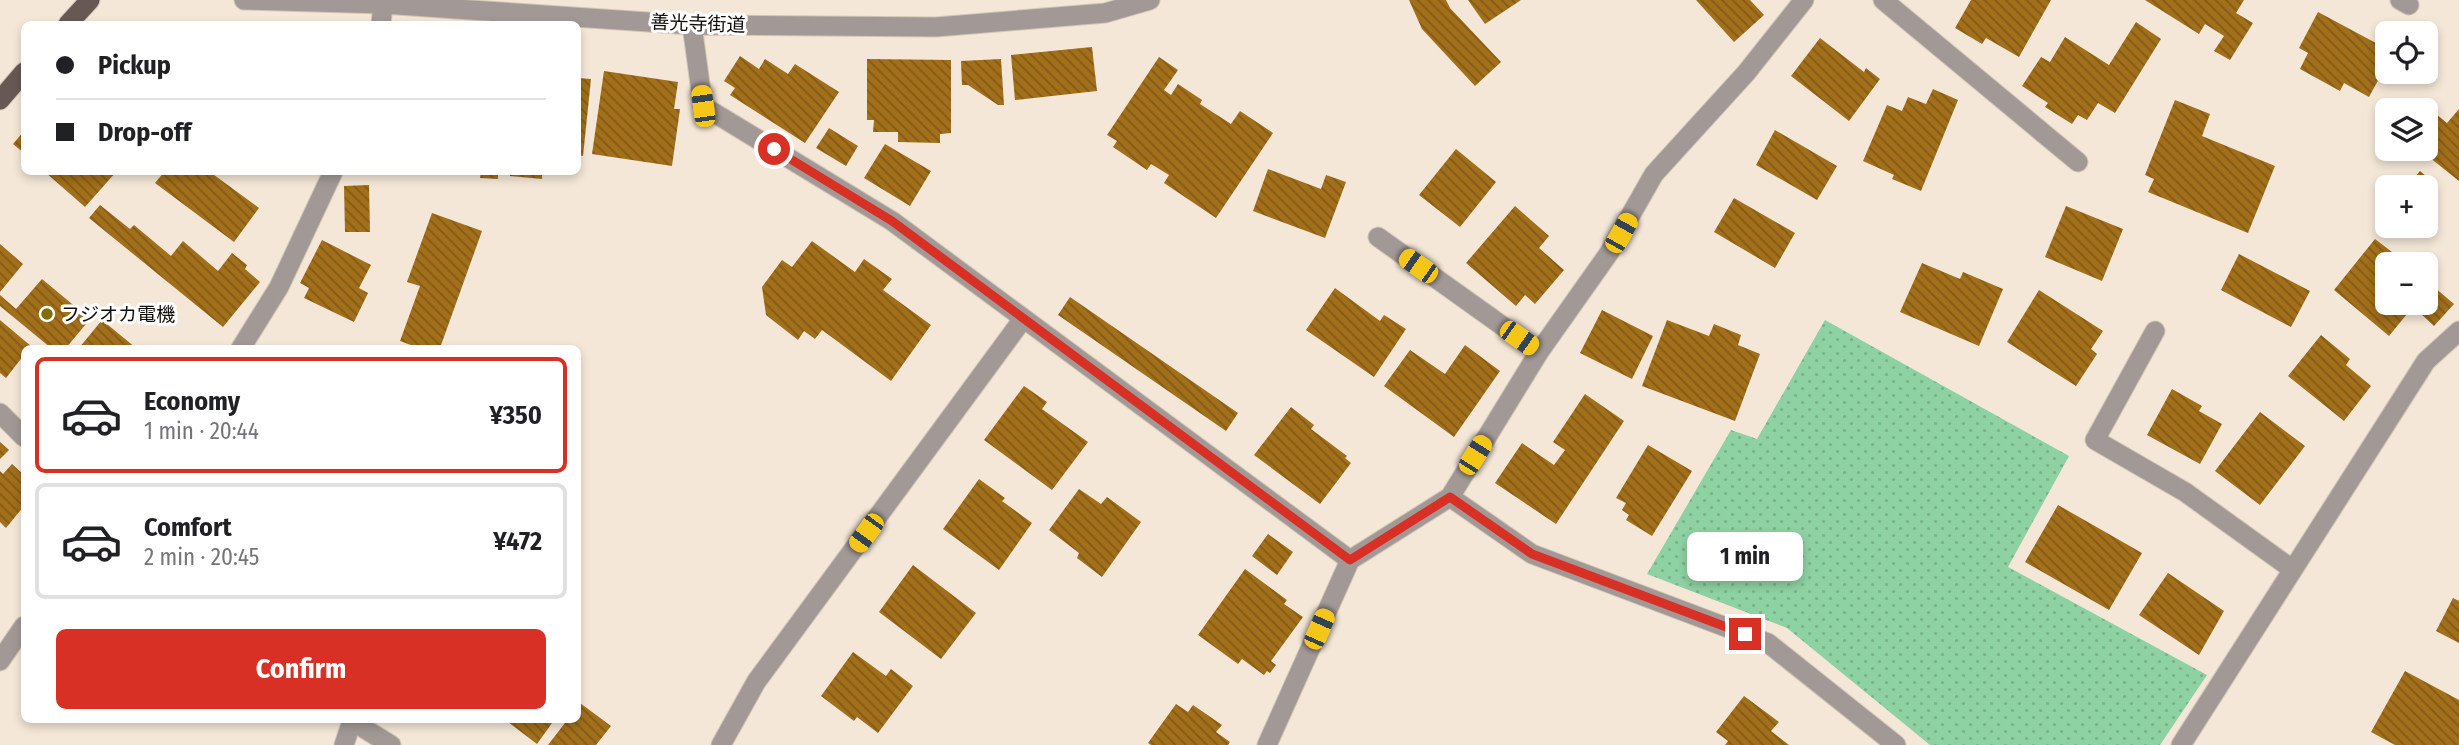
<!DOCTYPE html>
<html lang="en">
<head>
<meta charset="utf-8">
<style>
	:root { --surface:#fff; --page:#f6f6f6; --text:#202124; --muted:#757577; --line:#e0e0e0; --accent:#d93025 }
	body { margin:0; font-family:"Fira Sans Condensed","Noto Sans JP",sans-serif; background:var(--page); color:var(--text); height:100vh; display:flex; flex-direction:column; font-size:26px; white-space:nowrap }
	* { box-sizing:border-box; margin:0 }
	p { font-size:23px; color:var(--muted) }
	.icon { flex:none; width:38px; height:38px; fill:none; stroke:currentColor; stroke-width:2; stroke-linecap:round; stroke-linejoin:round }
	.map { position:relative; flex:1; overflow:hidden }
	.side { position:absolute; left:21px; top:345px; width:560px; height:378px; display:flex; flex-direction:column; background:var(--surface); border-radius:10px; box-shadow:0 4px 10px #0003 }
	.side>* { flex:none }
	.banner { position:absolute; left:21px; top:21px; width:560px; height:154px; border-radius:10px; box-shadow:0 4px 10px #0003; display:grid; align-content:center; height:154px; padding:0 35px; background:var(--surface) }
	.buttons { position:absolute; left:2375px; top:21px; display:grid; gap:14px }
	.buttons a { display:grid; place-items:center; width:63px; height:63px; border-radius:10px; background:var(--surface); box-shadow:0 4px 10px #0003; font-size:35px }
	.end { position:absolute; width:32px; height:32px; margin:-16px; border:9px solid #d93025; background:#fff; box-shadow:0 0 0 4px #fff }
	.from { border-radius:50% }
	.bubble { position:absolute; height:49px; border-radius:10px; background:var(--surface); box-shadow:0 4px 10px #0003; font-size:23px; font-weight:700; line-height:49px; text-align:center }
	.car { position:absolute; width:21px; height:42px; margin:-21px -10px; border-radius:9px; box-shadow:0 0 5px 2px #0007; background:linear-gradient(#f5c518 24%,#345 0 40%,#f5c518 0 76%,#345 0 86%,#f5c518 0) }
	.banner b { display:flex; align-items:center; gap:24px; height:66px; font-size:26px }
	.banner b+b { border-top:2px solid var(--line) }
	.banner i { width:18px; height:18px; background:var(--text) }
	ul { padding:12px 0 0; list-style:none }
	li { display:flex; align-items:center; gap:21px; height:116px; margin:0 14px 10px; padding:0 21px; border:4px solid var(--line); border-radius:10px }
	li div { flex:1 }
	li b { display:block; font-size:26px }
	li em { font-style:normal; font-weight:700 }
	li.selected { border-color:var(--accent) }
	li>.icon { width:63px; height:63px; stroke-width:1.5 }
	.button { display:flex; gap:14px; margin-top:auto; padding:14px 35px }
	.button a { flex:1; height:80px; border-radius:10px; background:var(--accent); color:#fff; font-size:28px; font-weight:700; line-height:80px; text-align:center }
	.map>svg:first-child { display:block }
	.grass { fill:url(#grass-dots) }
	.building { fill:url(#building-back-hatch) }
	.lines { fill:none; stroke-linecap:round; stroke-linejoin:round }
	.service-casing { stroke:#d0c4b6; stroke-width:21 }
	.minor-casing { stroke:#d0c4b6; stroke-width:21 }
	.tertiary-casing { stroke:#d0c4b6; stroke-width:21 }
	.primary-casing { stroke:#d0c4b6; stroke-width:21 }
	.service { stroke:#a29996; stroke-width:19 }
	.minor { stroke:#a29996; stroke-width:19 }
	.tertiary { stroke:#a29996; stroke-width:19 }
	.primary { stroke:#675853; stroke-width:19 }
	.route { stroke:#d93025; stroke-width:9 }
	.poi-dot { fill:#836d09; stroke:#fff; stroke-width:2.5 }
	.labels { text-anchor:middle; stroke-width:6; stroke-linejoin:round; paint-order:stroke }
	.street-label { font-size:19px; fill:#100c07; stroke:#fff }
	.poi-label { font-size:19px; fill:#100c07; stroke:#fff; text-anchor:start }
</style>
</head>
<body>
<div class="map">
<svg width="2459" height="745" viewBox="0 0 2459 745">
	<defs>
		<pattern id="grass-dots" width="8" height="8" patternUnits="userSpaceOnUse" patternTransform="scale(1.75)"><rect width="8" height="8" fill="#8ed1a2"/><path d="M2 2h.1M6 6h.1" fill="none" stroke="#79b28a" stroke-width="1.8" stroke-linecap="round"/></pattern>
		<pattern id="building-back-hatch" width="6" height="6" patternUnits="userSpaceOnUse" patternTransform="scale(1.75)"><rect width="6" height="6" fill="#a26f1b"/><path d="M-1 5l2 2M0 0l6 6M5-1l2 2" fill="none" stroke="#835a16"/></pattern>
	</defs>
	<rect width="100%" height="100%" fill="#f4e7d7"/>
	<path class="grass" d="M 1825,320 L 2069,456 L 2008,567 L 2207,675 L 2160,745 L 1930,745 L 1787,628 L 1647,574 L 1731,430 L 1757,439 Z"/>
	<path class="building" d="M 1409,0 L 1446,0 L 1450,8 L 1501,62 L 1475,86 L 1422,29 Z
		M 1468,0 L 1521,0 L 1485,24 Z
		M 1696,0 L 1750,0 L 1764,15 L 1734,42 Z
		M 1971,0 L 2051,0 L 2019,57 L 1986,38 L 1982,44 L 1955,28 Z
		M 2145,0 L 2244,0 L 2236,13 L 2253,23 L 2230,60 L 2214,51 L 2224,36 L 2205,24 L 2199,34 Z
		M 2318,12 L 2387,49 L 2387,64 L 2369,97 L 2344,83 L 2340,91 L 2300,69 L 2308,53 L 2299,48 Z
		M 2136,22 L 2161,39 L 2115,113 L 2098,103 L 2087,120 L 2078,115 L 2072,124 L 2045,107 L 2048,103 L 2022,86 L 2041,57 L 2050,62 L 2065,37 L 2109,65 Z
		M 1820,38 L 1864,72 L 1866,68 L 1880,79 L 1849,121 L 1791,76 Z
		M 1092,47 L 1097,91 L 1015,100 L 1011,55 Z
		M 740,56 L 759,69 L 765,59 L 788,74 L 795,64 L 839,92 L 805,143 L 730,95 L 735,88 L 724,81 Z
		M 1159,57 L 1178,70 L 1164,90 L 1171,95 L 1178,84 L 1202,100 L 1200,104 L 1231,124 L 1240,111 L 1273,133 L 1216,218 L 1164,183 L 1169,175 L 1151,164 L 1147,170 L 1113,147 L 1117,141 L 1107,135 Z
		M 867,59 L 951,60 L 951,133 L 940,134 L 940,143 L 898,142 L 898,132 L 873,132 L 874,120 L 867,120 Z
		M 1001,59 L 1004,105 L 998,105 L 968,85 L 962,85 L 961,61 Z
		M 604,71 L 678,82 L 674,109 L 680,109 L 672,166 L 592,154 Z
		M 578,78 L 591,79 L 583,156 L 578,155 Z
		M 1933,89 L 1958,100 L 1921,191 L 1892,179 L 1894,175 L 1863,161 L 1887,105 L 1902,111 L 1908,97 L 1926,104 Z
		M 2175,100 L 2210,114 L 2202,136 L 2275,166 L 2248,233 L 2148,192 L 2154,179 L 2145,175 Z
		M 2459,109 L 2459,181 L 2419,149 L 2426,149 L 2426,127 L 2436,114 L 2447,123 Z
		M 829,128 L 858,146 L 846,166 L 816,148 Z
		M 1775,130 L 1837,166 L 1817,200 L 1756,165 Z
		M 24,131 L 24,153 L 13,144 Z
		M 885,144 L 931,171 L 910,206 L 864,178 Z
		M 1456,149 L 1496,182 L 1460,227 L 1419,195 Z
		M 1268,169 L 1321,189 L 1326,175 L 1346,182 L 1325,238 L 1253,211 Z
		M 2420,171 L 2438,186 L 2426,202 L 2426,187 L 2406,187 Z
		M 45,172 L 116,172 L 85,207 Z
		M 164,172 L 210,172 L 259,208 L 234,242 L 155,183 Z
		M 481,172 L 498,172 L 498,179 L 480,178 Z
		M 510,172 L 542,172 L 542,179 L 510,176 Z
		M 369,185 L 370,232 L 345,232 L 344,186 Z
		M 1734,198 L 1795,233 L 1775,268 L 1714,232 Z
		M 100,205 L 130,229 L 134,225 L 171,256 L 183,241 L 218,271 L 232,253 L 247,265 L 245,269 L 260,282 L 223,327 L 89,218 Z
		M 1515,206 L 1549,236 L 1539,248 L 1564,270 L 1535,304 L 1525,295 L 1516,306 L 1466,263 Z
		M 2066,206 L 2123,229 L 2102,281 L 2045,257 Z
		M 432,213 L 482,231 L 440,348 L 419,348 L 400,341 L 420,286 L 407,282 Z
		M 2375,239 L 2392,252 L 2381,265 L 2387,270 L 2387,303 L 2394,303 L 2407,314 L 2389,336 L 2334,290 Z
		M 322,240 L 371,265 L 359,288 L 368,293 L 354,322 L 304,298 L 309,288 L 300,283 Z
		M 812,241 L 855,272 L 864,259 L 892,279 L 883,290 L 931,325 L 891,381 L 822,330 L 815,339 L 804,331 L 798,340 L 766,315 L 762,287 L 782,260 L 792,267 Z
		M 0,244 L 23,264 L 0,292 Z
		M 2239,254 L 2310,291 L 2291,327 L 2221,290 Z
		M 1922,263 L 1960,279 L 1963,272 L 2003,289 L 1979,346 L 1900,312 Z
		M 42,279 L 90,319 L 66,348 L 51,348 L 0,306 L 0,295 L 16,309 Z
		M 2427,281 L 2454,304 L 2434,326 L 2409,303 L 2426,303 Z
		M 1335,288 L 1380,321 L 1384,315 L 1406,329 L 1374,377 L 1306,330 Z
		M 2039,290 L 2103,331 L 2091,349 L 2097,354 L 2076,386 L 2007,342 Z
		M 1070,297 L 1238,413 L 1226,431 L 1058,315 Z
		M 1602,310 L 1653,336 L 1632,379 L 1580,353 Z
		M 0,320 L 32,347 L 24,348 L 24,355 L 6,378 L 0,373 Z
		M 102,320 L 136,348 L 79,348 Z
		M 1667,320 L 1709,336 L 1714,324 L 1741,335 L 1738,345 L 1760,354 L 1735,421 L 1642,386 Z
		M 2321,335 L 2350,359 L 2346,365 L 2371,386 L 2344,421 L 2288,376 Z
		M 1465,345 L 1500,371 L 1454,437 L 1384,386 L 1410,350 L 1445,374 Z
		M 1024,386 L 1047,402 L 1042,409 L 1088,442 L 1052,490 L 984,440 Z
		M 2172,389 L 2202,406 L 2199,411 L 2222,424 L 2200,464 L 2147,435 Z
		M 1585,394 L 1624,421 L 1556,524 L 1495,483 L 1522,443 L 1554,465 L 1565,450 L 1553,442 Z
		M 1291,407 L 1314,425 L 1311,429 L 1347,456 L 1345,458 L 1351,463 L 1320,504 L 1254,455 Z
		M 2260,412 L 2305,446 L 2260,505 L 2215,471 Z
		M 0,442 L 9,450 L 0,459 Z
		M 1648,445 L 1692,471 L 1652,536 L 1626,520 L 1629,515 L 1622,510 L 1626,503 L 1616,498 Z
		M 12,464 L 24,475 L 24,506 L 6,528 L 0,522 L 0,471 L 3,474 Z
		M 979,479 L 1005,498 L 1002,501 L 1032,523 L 999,570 L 943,529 Z
		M 1079,489 L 1101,504 L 1107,497 L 1141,522 L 1102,577 L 1077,558 L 1079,553 L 1049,530 Z
		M 2058,505 L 2142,553 L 2109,610 L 2025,562 Z
		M 1268,534 L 1293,552 L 1277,575 L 1252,556 Z
		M 913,565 L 976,613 L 941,659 L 879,612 Z
		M 1245,569 L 1287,600 L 1284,604 L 1303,617 L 1271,661 L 1276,665 L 1270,673 L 1267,671 L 1264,675 L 1242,659 L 1238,664 L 1198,635 Z
		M 2168,573 L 2224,611 L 2199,655 L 2139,615 Z
		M 2453,598 L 2459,601 L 2459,643 L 2436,631 Z
		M 853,652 L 886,676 L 891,669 L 913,686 L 878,733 L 857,717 L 854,721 L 821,696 Z
		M 2405,671 L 2459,700 L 2459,745 L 2395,745 L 2371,732 Z
		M 1744,696 L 1779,722 L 1771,731 L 1789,745 L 1725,745 L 1728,741 L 1716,732 Z
		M 580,703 L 611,726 L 596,745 L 548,745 L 568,719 L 578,719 L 578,706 Z
		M 1176,704 L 1188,712 L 1193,705 L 1222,725 L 1216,732 L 1230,742 L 1228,745 L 1151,745 L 1148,743 Z
		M 504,719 L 555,719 L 537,744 Z"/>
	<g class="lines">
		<defs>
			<path id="service" d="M 381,24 L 383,4
				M 1378,237 L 1539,352
				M 241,348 L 279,287 L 333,172"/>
			<path id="minor" d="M 244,0 L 383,4 L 692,25 L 936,27 L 1105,13 L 1150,0
				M 1883,0 L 2078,162
				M 2400,0 L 2409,5
				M 692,25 L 703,106 L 892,221 L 1350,560
				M 2155,331 L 2095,440 L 2185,492 L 2292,569
				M 0,413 L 24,437
				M 1450,497 L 1532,554 L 1768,643 L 1896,745
				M 0,661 L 24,626
				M 344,745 L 352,721 L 350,719
				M 721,745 L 756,682 L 1023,319
				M 1267,745 L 1350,560 L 1450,497 L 1539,352 L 1609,253 L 1654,174 L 1746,73 L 1804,0
				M 2181,745 L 2426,361 L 2459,331"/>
			<path id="tertiary" d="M 352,721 L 391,745"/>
			<path id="primary" d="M 68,24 L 90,0
				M 0,100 L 24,72"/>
		</defs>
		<use href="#service" class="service-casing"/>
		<use href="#minor" class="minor-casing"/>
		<use href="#tertiary" class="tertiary-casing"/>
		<use href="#primary" class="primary-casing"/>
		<use href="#service" class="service"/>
		<use href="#minor" class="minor"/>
		<use href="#tertiary" class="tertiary"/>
		<use href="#primary" class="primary"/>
	</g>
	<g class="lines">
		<path class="route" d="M 774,149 L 892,221 L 1350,560 L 1450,497 L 1532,554 L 1745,634"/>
	</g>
	<circle class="poi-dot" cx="47" cy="314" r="7"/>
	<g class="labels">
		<g class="street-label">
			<text transform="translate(698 23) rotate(2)" y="7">善光寺街道</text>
		</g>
		<g class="poi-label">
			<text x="61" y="321">フジオカ電機</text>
		</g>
	</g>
</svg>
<div class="buttons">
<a><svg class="icon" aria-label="locate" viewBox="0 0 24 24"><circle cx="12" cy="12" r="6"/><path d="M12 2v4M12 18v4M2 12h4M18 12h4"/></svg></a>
<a><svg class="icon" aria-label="layers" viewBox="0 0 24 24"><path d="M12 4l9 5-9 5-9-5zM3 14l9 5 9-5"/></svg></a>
<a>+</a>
<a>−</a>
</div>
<i class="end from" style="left:774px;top:149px"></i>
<i class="end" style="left:1745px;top:634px"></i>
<div class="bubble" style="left:1687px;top:532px;width:116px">1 min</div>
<i class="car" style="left:703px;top:106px;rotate:352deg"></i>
<i class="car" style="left:1621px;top:233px;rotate:29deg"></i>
<i class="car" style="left:1418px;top:266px;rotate:305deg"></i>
<i class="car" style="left:1519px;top:338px;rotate:125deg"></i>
<i class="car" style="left:1475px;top:455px;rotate:32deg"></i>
<i class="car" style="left:866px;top:533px;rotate:216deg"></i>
<i class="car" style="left:1319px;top:629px;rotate:24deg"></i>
<div class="banner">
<b><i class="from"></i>Pickup</b>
<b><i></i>Drop-off</b>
</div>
<section class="side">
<ul>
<li class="selected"><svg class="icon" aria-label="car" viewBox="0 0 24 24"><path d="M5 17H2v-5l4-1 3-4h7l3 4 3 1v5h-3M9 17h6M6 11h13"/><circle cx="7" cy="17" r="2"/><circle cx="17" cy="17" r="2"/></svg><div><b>Economy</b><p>1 min · 20:44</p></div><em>¥350</em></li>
<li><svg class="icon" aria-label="car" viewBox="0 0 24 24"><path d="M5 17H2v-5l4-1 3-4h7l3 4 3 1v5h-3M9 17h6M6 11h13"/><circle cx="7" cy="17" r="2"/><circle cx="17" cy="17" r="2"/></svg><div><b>Comfort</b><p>2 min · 20:45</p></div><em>¥472</em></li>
</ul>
<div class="button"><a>Confirm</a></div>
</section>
</div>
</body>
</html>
